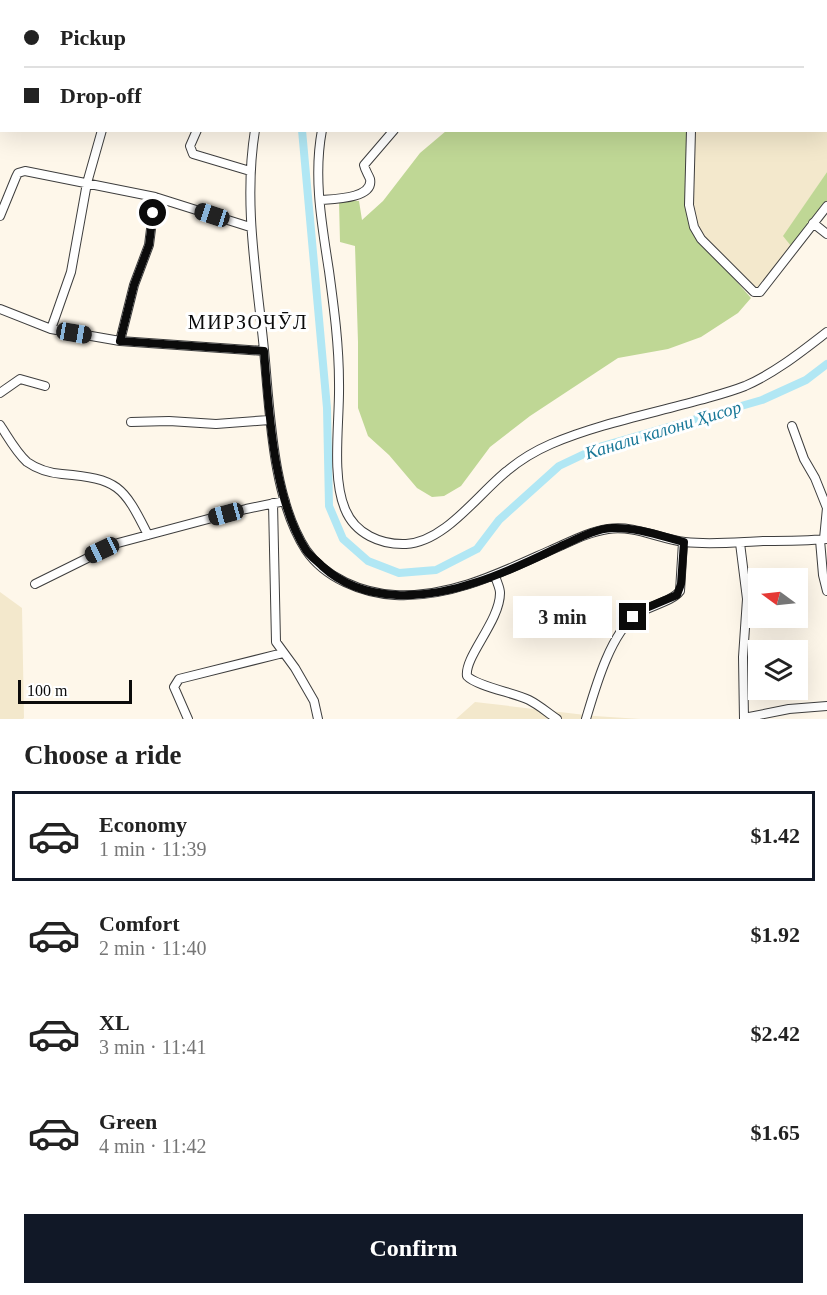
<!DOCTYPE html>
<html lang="en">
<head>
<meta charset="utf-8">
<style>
	:root { --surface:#fff; --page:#f6f6f6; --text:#222; --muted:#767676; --line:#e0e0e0; --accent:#111827 }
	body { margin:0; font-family:Georgia,serif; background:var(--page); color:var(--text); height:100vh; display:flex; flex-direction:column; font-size:22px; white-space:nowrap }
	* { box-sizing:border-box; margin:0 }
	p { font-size:20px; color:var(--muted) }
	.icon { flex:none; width:33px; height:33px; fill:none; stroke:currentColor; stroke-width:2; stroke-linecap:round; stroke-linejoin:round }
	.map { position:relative; height:719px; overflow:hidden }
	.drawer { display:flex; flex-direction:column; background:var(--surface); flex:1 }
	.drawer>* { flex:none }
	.hud { position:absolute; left:0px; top:0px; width:828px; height:132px; box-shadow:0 6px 24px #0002; display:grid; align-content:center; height:132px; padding:0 24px; background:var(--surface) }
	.needle { width:39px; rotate:285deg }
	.fabs { position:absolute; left:748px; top:568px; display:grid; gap:12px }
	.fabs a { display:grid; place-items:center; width:60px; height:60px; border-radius:0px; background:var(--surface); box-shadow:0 6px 24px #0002; font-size:30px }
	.scale { position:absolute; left:18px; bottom:15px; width:114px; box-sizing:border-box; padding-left:6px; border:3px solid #0b0b0b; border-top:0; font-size:16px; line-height:21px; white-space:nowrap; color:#0b0b0b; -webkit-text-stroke:4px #fff; paint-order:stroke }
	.end { position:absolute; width:27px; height:27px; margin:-14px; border:8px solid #0b0b0b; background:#fff; box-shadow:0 0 0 3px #fff }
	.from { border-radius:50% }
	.bubble { position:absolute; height:42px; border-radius:0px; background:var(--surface); box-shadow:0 6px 24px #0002; font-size:20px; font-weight:600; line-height:42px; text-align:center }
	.car { position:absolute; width:18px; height:36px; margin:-18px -9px; border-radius:8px; box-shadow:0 0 4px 2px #0007; background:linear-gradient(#222 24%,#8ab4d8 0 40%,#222 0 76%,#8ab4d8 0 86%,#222 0) }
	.hud b { display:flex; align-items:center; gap:21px; height:57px; font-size:22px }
	.hud b+b { border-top:2px solid var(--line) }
	.hud i { width:15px; height:15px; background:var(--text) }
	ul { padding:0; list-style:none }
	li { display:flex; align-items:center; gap:18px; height:90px; margin:0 12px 9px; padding:0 12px; border:3px solid transparent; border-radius:0px }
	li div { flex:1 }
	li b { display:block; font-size:22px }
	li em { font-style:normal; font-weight:600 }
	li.on { border-color:var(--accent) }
	li>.icon { width:54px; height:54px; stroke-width:1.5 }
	h2 { padding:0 24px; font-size:27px; line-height:72px }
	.cta { display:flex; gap:12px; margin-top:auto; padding:12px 24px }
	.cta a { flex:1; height:69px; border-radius:0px; background:var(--accent); color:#fff; font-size:24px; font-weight:600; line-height:69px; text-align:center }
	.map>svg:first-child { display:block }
	.farmland { fill:#f3e8cc }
	.forest { fill:#bfd795 }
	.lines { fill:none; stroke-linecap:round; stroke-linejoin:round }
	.canal { stroke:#b1e7f4; stroke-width:8 }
	.minor-casing { stroke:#3e3e3e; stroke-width:10 }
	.minor { stroke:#fff; stroke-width:8 }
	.route { stroke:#0b0b0b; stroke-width:8 }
	.labels { text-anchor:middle; stroke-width:6; stroke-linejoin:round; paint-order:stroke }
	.water-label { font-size:18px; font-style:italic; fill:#197898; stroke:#fff }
	.quarter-label { font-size:20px; letter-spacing:1.5px; fill:#0b0b0b; stroke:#fff }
</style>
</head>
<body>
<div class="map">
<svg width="827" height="719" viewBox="0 0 827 719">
	<rect width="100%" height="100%" fill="#fef7ea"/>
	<path class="farmland" d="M 672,0 L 827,0 L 827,172 L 784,236 L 791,246 L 758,290 L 750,286 L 704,237 L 696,225 L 692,185 L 695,131 L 826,130 L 826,2 L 671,2 Z
		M 0,592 L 22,608 L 24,718 L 23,719 L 0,719 Z
		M 475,702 L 594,716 L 641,719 L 456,719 Z"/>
	<path class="forest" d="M 446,131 L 687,131 L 688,138 L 685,186 L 686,207 L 691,229 L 751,298 L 738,313 L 701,337 L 668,349 L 618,358 L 530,416 L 490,447 L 461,486 L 444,496 L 432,497 L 417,488 L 389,455 L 368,436 L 358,408 L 358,342 L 355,246 L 340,242 L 339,201 L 359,201 L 362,220 L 383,201 L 420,153 Z
		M 827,172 L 827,202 L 791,246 L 783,236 Z"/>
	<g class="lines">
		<path class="canal" d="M 396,2 L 398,0
			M 302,130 L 327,408 L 329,506 L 343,539 L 368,561 L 399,573 L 436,570 L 477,549 L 499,520 L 559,466 L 599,447 L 762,400 L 806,380 L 827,364"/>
		<defs>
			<path id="minor" d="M 230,0 L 231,2
				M 55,2 L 55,0
				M 176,2 L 176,0
				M 354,2 L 356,0
				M 424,2 L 425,0
				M 527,2 L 528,0
				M 666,2 L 667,0
				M 0,91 L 2,88
				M 197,130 L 190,146 L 193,154 L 250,171
				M 255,130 C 243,204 257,277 264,350 C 270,411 272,498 306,550 C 325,578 362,593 395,595 C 450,598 500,573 549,551 C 568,543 587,532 608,529 C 635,525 659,539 685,542 C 711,545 738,542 763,541 C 785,541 806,541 827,539
				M 322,130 C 313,177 322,225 329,271 C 334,308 339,345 339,383 C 340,419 331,476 345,509 C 355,534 381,545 406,544 C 445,542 478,494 507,471 C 520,460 535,451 551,444 C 598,424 650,414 700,400 C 714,396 730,392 745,386 C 775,373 801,352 827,332
				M 691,130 L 689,205 L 694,227 L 701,239 L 754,292 L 760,292 L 827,206
				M 320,200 C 332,199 374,199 370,179 C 368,174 365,170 364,165 L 394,130
				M 0,216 L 16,177 L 18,173 L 25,171 L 155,197 L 250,227
				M 813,223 L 827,234
				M 0,309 L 51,329 L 120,341 L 264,351
				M 51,329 L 71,272 L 87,183 L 102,130
				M 120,341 L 134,285 L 149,245 L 155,197
				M 0,393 L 20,379 L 45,386
				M 131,422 L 169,421 L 216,424 L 269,420
				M 0,425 C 8,437 16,452 27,462 C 37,469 50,473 62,474 C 118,479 123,485 148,535
				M 792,426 L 804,459 L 815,478 L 827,508 L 824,539
				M 273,503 L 276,642 L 295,668 L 314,701 L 318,719
				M 820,540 L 823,575 L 827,591
				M 740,543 L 747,599 L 743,657 L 744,719
				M 495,575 C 496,581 500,587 500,593 C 500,621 464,657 467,676 C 476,686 515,693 529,700 C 539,705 548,713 557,719
				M 35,584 L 118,543 L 246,509 L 285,501
				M 744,718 L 789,709 L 827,706
				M 188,719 L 174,687 L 179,679 L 283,653
				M 586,719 C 595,689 610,634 636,615 C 648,606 672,602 680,591 L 683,542"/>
		</defs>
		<use href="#minor" class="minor-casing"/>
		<use href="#minor" class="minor"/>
	</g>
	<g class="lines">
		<path class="route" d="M 153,213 L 149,245 L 134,285 L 120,341 L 264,351 C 269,410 273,499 306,550 C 310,556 317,561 322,566 C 364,605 427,599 477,582 C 506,573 534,559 561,546 C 577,539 594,529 612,528 C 636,527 661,536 684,542 L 681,584 L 677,595 L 646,608 L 633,617"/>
	</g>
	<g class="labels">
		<g class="water-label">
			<text transform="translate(663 430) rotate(-17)" y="6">Канали калони Ҳисор</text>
		</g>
		<g class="quarter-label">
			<text x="248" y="329">МИРЗОЧӮЛ</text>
		</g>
	</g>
</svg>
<div class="fabs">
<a><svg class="needle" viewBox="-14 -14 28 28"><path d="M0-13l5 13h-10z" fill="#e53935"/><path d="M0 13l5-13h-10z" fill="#767676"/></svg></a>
<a><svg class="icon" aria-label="layers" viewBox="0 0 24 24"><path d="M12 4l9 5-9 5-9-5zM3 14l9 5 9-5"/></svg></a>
</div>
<div class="scale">100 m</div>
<i class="end from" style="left:153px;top:213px"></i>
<i class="end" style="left:633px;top:617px"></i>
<div class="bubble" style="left:513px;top:596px;width:99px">3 min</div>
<i class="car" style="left:212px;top:215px;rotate:288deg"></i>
<i class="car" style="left:74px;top:333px;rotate:100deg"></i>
<i class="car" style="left:226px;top:514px;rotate:255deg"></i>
<i class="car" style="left:102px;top:550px;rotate:245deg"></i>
<div class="hud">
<b><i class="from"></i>Pickup</b>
<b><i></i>Drop-off</b>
</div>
</div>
<section class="drawer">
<h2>Choose a ride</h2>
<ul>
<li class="on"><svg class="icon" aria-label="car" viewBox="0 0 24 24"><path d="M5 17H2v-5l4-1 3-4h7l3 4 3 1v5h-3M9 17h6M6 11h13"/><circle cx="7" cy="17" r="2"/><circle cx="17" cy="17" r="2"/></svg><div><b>Economy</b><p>1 min · 11:39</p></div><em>$1.42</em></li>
<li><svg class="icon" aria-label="car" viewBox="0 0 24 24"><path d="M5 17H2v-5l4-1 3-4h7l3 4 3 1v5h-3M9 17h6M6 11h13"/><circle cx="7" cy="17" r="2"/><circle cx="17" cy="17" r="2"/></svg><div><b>Comfort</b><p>2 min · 11:40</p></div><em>$1.92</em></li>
<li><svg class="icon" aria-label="car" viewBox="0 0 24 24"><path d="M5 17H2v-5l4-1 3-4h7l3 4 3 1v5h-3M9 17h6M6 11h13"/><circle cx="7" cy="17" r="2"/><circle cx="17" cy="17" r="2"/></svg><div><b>XL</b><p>3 min · 11:41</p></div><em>$2.42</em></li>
<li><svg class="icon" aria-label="car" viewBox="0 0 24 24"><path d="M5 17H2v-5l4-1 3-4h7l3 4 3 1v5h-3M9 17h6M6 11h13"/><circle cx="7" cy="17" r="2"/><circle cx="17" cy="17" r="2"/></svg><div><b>Green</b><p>4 min · 11:42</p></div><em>$1.65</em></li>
</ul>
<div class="cta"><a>Confirm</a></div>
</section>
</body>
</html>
